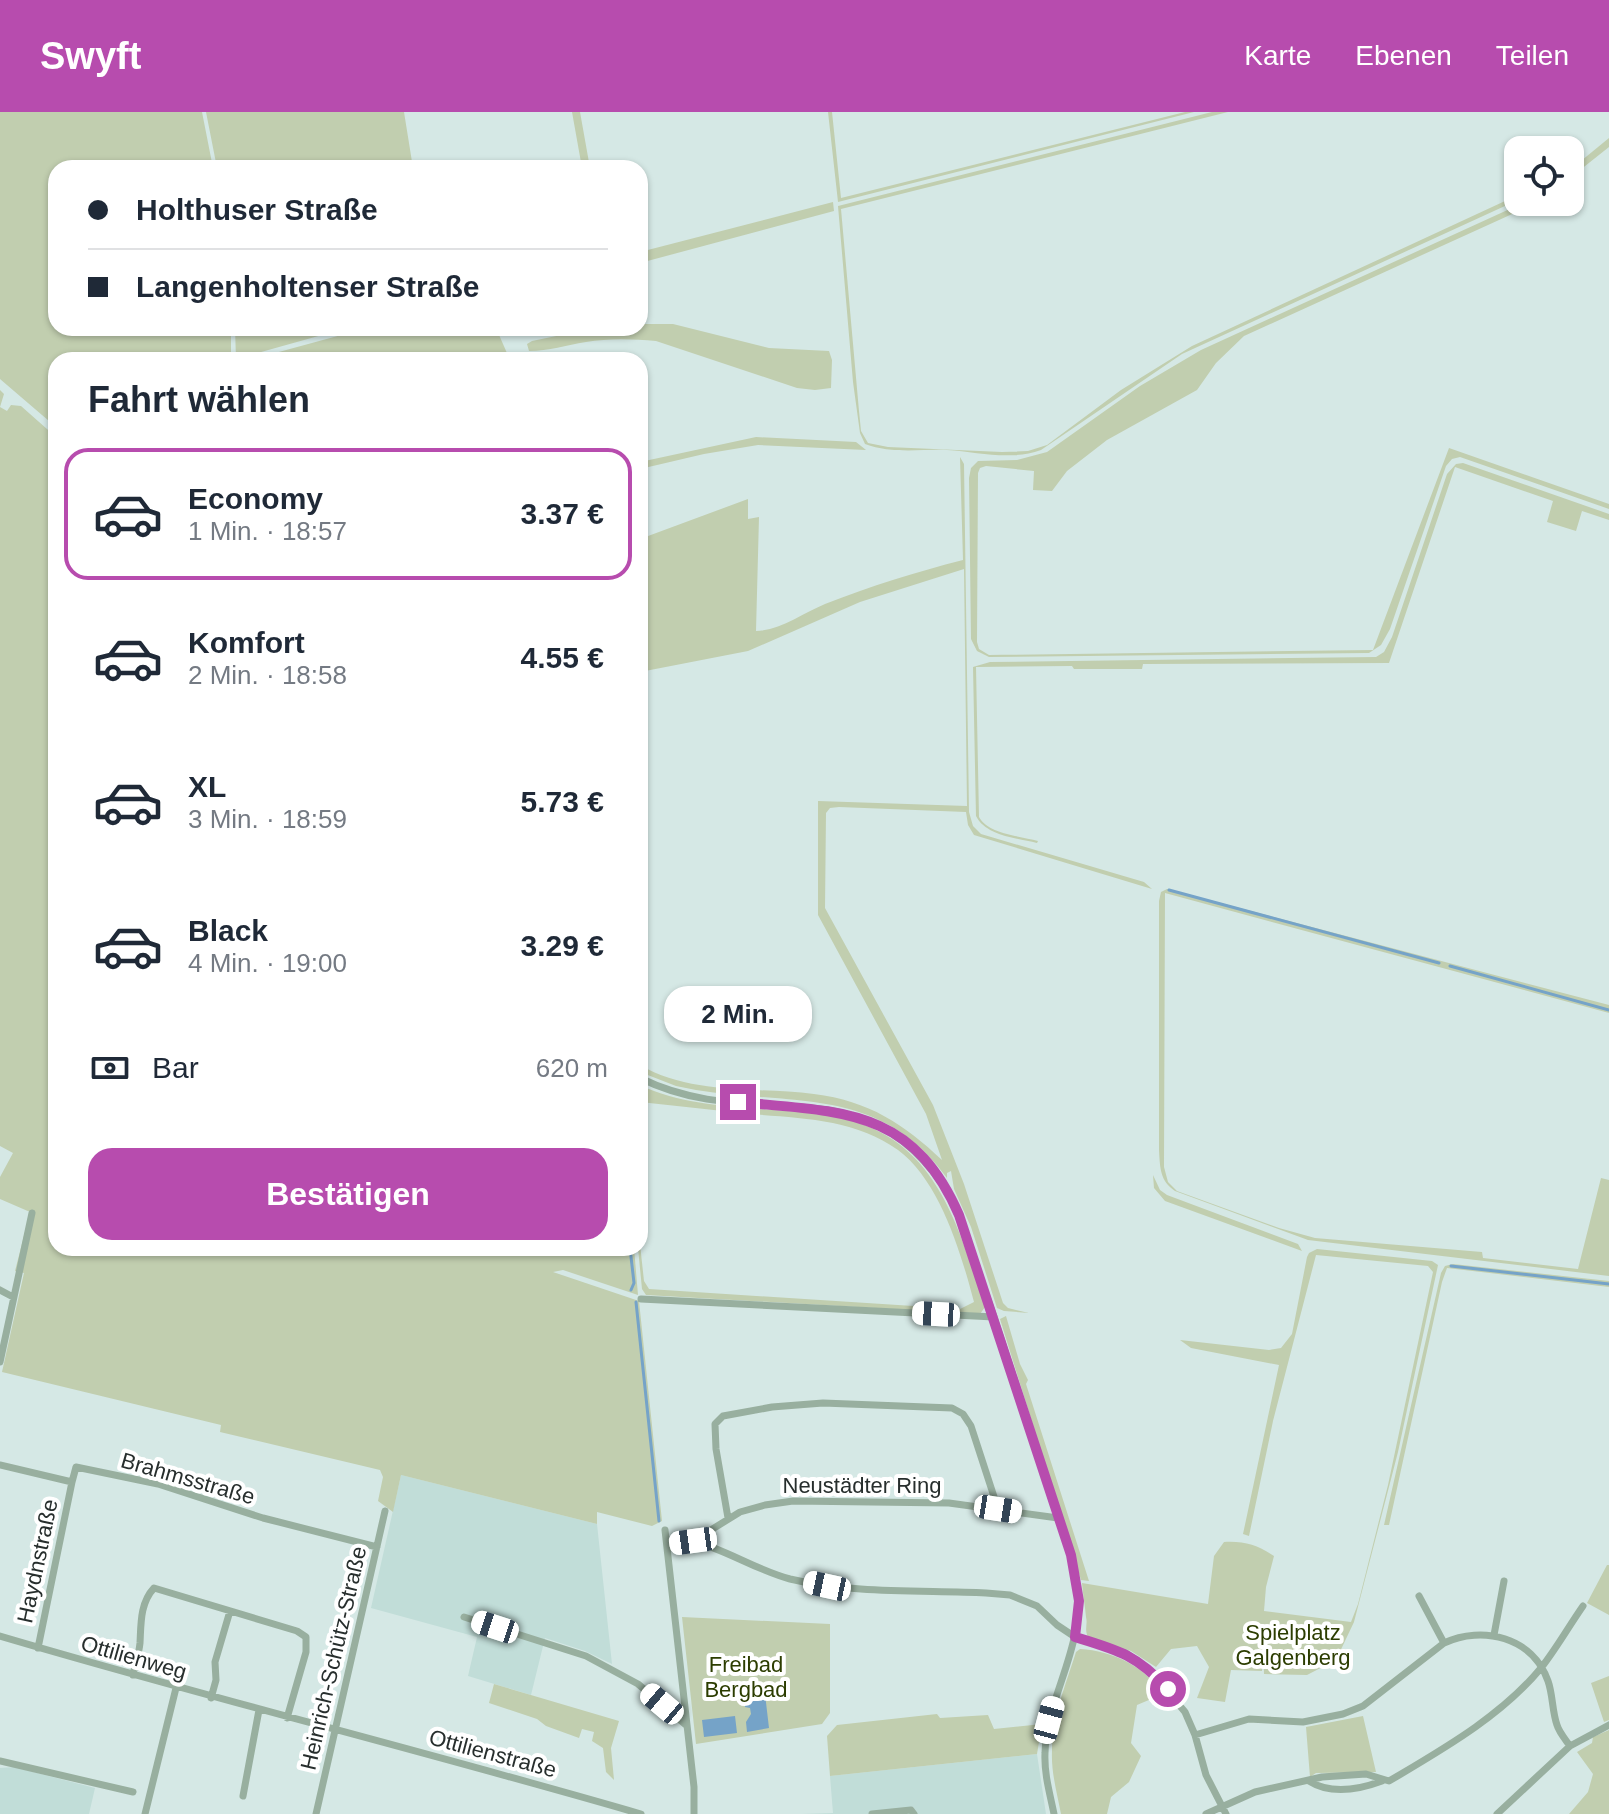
<!DOCTYPE html>
<html lang="de">
<head>
<meta charset="utf-8">
<style>
	:root { --surface:#fff; --page:#f2f2f3; --text:#1f2937; --muted:#747a83; --line:#e0e1e3; --accent:#b74cae }
	body { margin:0; font-family:Helvetica,sans-serif; background:var(--page); color:var(--text); height:100vh; display:flex; flex-direction:column; font-size:30px; white-space:nowrap }
	* { box-sizing:border-box; margin:0 }
	p { font-size:26px; color:var(--muted) }
	.icon { flex:none; width:44px; height:44px; fill:none; stroke:currentColor; stroke-width:2; stroke-linecap:round; stroke-linejoin:round }
	.map { position:relative; flex:1; overflow:hidden }
	.panel { position:absolute; left:48px; top:240px; width:600px; height:904px; display:flex; flex-direction:column; background:var(--surface); border-radius:24px; box-shadow:0 2px 6px #0004 }
	.panel>* { flex:none }
	.hud { position:absolute; left:48px; top:48px; width:600px; height:176px; border-radius:24px; box-shadow:0 2px 6px #0004; display:grid; align-content:center; height:176px; padding:0 40px; background:var(--surface) }
	.buttons { position:absolute; left:1504px; top:24px; display:grid; gap:16px }
	.buttons a { display:grid; place-items:center; width:80px; height:80px; border-radius:16px; background:var(--surface); box-shadow:0 2px 6px #0004; font-size:40px }
	.end { position:absolute; width:36px; height:36px; margin:-18px; border:10px solid #b74cae; background:#fff; box-shadow:0 0 0 4px #fff }
	.from { border-radius:50% }
	.bubble { position:absolute; height:56px; border-radius:24px; background:var(--surface); box-shadow:0 2px 6px #0004; font-size:26px; font-weight:800; line-height:56px; text-align:center }
	.car { position:absolute; width:24px; height:48px; margin:-24px -12px; border-radius:10px; box-shadow:0 0 6px 2px #0007; background:linear-gradient(#fff 24%,#345 0 40%,#fff 0 76%,#345 0 86%,#fff 0) }
	.hud b { display:flex; align-items:center; gap:28px; height:76px; font-size:30px }
	.hud b+b { border-top:2px solid var(--line) }
	.hud i { width:20px; height:20px; background:var(--text) }
	ul { padding:0; list-style:none }
	li { display:flex; align-items:center; gap:24px; height:132px; margin:0 16px 12px; padding:0 24px; border:4px solid transparent; border-radius:24px }
	li div { flex:1 }
	li b { display:block; font-size:30px }
	li em { font-style:normal; font-weight:800 }
	li.active { border-color:var(--accent) }
	li>.icon { width:72px; height:72px; stroke-width:1.5 }
	h2 { padding:0 40px; font-size:36px; line-height:96px }
	.pay { display:flex; align-items:center; gap:20px; height:88px; padding:0 40px; font-size:30px }
	.pay p { margin-inline-start:auto }
	.cta { display:flex; gap:16px; margin-top:auto; padding:16px 40px }
	.cta a { flex:1; height:92px; border-radius:24px; background:var(--accent); color:#fff; font-size:32px; font-weight:800; line-height:92px; text-align:center }
	header { display:flex; align-items:center; gap:48px; box-sizing:border-box; height:112px; padding:0 40px; background:var(--accent); color:#fff }
	header strong { font-size:38px }
	nav { display:flex; gap:44px; margin-inline-start:auto; font-size:28px }
	.map>svg:first-child { display:block }
	.built { fill:#c1ddd8 }
	.green { fill:#c1ceaf }
	.water { fill:#75a3c8 }
	.lines { fill:none; stroke-linecap:round; stroke-linejoin:round }
	.stream { stroke:#75a3c8; stroke-width:3 }
	.street { stroke:#98af9f; stroke-width:7 }
	.route { stroke:#b74cae; stroke-width:10 }
	.labels { text-anchor:middle; stroke-width:8; stroke-linejoin:round; paint-order:stroke }
	.street-label { font-size:22px; fill:#272e2d; stroke:#fff }
	.park-label { font-size:22px; fill:#2c3d01; stroke:#fff }
</style>
</head>
<body>
<header>
<strong>Swyft</strong>
<nav><a>Karte</a><a>Ebenen</a><a>Teilen</a></nav>
</header>
<div class="map">
<svg width="1609" height="1702" viewBox="0 0 1609 1702">
	<rect width="100%" height="100%" fill="#d5e8e5"/>
	<path class="built" d="M 401,1363 L 597,1412 L 612,1552 L 585,1539 L 545,1526 L 531,1583 L 468,1564 L 477,1525 L 371,1496 Z
		M 1037,1642 L 1046,1702 L 801,1702 L 833,1701 L 830,1664 Z
		M 14,1655 L 95,1676 L 89,1702 L 0,1702 L 0,1656 Z"/>
	<path class="green" d="M 0,0 L 202,0 L 213,56 L 56,56 L 56,216 L 231,216 L 231,248 L 56,248 L 56,315 L 0,267 Z
		M 206,0 L 404,0 L 413,56 L 217,56 Z
		M 572,0 L 580,0 L 590,56 L 582,56 Z
		M 828,0 L 832,0 L 841,86 L 1185,0 L 1194,0 L 838,90 Z
		M 1212,0 L 1228,0 L 841,97 L 859,299 L 861,319 L 868,331 L 888,335 L 1002,340 L 1028,339 L 1047,333 L 1121,278 L 1192,234 L 1518,83 L 1518,88 L 1182,242 L 1041,338 C 1010,349 978,340 947,338 C 920,337 891,342 865,332 L 860,321 L 853,270 L 838,94 Z
		M 1609,26 L 1609,35 L 1570,66 L 1570,58 Z
		M 833,90 L 834,99 L 640,151 L 640,140 Z
		M 1525,90 L 1543,90 L 1538,97 L 1533,94 L 1521,98 L 1244,224 L 1216,251 L 1197,278 L 1107,328 L 1067,359 L 1052,379 L 1033,378 L 1034,359 L 986,354 L 980,356 L 978,361 L 977,530 L 979,537 L 989,543 L 1373,538 L 1449,336 L 1609,392 L 1609,397 L 1460,345 L 1452,347 L 1446,354 L 1390,517 L 1381,533 L 1369,541 L 989,545 L 977,539 L 971,527 L 969,366 L 971,356 L 978,349 L 1017,348 L 1047,340 L 1140,274 L 1201,238 Z
		M 640,212 L 673,212 L 769,236 L 829,239 L 832,248 L 831,276 L 815,278 L 797,276 L 656,229 C 633,227 609,226 586,230 C 566,233 549,239 529,239 L 527,232 L 532,229 L 595,216 L 640,216 Z
		M 235,216 L 347,216 L 236,247 Z
		M 367,216 L 496,216 L 510,248 L 249,248 Z
		M 0,278 L 4,282 L 0,295 L 7,299 L 11,293 L 21,294 L 56,325 L 56,1136 L 634,1136 L 638,1183 L 563,1158 L 553,1160 L 639,1189 L 662,1409 L 652,1414 L 597,1400 L 597,1412 L 401,1363 L 393,1400 L 378,1389 L 383,1365 L 380,1358 L 220,1320 L 221,1313 L 2,1260 L 24,1161 L 15,1159 L 30,1100 L 0,1087 L 0,1065 L 13,1041 L 0,1034 Z
		M 756,325 L 856,330 L 866,338 L 758,333 L 704,342 L 640,357 L 640,350 Z
		M 960,345 L 964,352 L 969,700 L 973,714 L 981,722 L 1144,770 L 1152,777 L 974,723 L 968,713 L 966,700 L 839,695 L 830,696 L 826,701 L 825,796 L 933,993 L 964,1072 L 1003,1191 L 1008,1196 L 1029,1201 L 1004,1199 L 997,1196 L 971,1115 L 954,1077 L 951,1059 L 947,1061 L 947,1066 C 880,974 795,994 696,978 L 676,974 L 640,960 L 640,953 C 691,983 757,975 814,982 C 869,989 904,1012 942,1048 L 926,1002 L 818,803 L 818,689 L 967,694 L 964,457 L 860,490 L 748,539 L 640,560 L 640,427 L 748,387 L 748,407 L 759,405 L 756,519 C 779,519 803,501 825,492 C 871,474 916,460 963,448 Z
		M 1463,351 L 1609,402 L 1609,408 L 1582,399 L 1576,419 L 1547,410 L 1553,389 L 1455,355 L 1389,551 L 1143,552 L 1142,557 L 1074,557 L 1072,554 L 976,555 L 979,705 C 988,722 1020,724 1038,729 L 1037,731 C 1017,726 986,724 976,704 L 973,555 L 990,550 L 1376,545 L 1384,540 L 1392,525 L 1447,362 L 1456,352 Z
		M 1167,777 L 1609,893 L 1609,901 L 1165,781 L 1164,1055 L 1168,1070 L 1177,1079 L 1279,1116 L 1315,1126 L 1482,1140 L 1483,1146 L 1578,1157 L 1601,1066 L 1609,1068 L 1609,1164 L 1308,1128 L 1175,1079 C 1160,1069 1160,1056 1159,1038 L 1159,789 L 1161,780 Z
		M 640,973 C 677,991 718,993 759,997 C 789,999 820,1000 849,1008 C 939,1032 959,1118 985,1195 L 980,1202 L 646,1183 L 642,1177 L 638,1136 L 640,1132 L 644,1169 L 649,1177 L 960,1197 L 974,1190 C 961,1141 940,1069 898,1038 C 855,1007 801,1006 750,1002 C 714,998 677,994 640,990 Z
		M 1153,1063 L 1160,1078 L 1167,1083 L 1298,1132 L 1302,1139 L 1165,1089 L 1154,1076 Z
		M 1317,1137 L 1432,1149 L 1438,1153 L 1398,1340 L 1354,1510 L 1336,1548 L 1307,1563 L 1264,1562 L 1263,1522 L 1262,1559 L 1231,1558 L 1225,1590 L 1197,1586 L 1209,1555 L 1197,1534 L 1171,1537 L 1156,1555 L 1131,1539 L 1088,1525 C 1084,1516 1088,1513 1086,1505 C 1085,1494 1083,1483 1082,1471 L 1208,1492 L 1214,1444 L 1224,1430 C 1245,1429 1257,1433 1274,1444 L 1266,1475 L 1264,1499 L 1351,1510 L 1358,1492 L 1388,1373 L 1433,1160 L 1428,1154 L 1316,1143 L 1273,1309 L 1249,1424 L 1243,1422 L 1279,1253 L 1191,1236 L 1180,1228 L 1269,1238 L 1281,1236 L 1292,1222 L 1307,1145 L 1309,1141 Z
		M 1453,1152 L 1609,1169 L 1609,1175 L 1447,1156 L 1442,1170 L 1389,1413 L 1384,1413 L 1441,1161 L 1445,1154 Z
		M 1006,1204 L 1020,1252 L 1028,1268 L 1026,1272 L 1089,1469 L 1081,1468 L 1000,1207 Z
		M 1607,1453 L 1609,1453 L 1609,1503 L 1587,1491 Z
		M 682,1505 L 830,1512 L 830,1601 L 822,1612 L 696,1632 Z
		M 1080,1537 C 1113,1539 1144,1554 1163,1582 L 1137,1593 L 1131,1631 L 1141,1644 L 1129,1670 L 1111,1685 L 1107,1702 L 1061,1702 C 1057,1681 1051,1660 1052,1639 C 1052,1605 1066,1572 1076,1540 Z
		M 1609,1564 L 1609,1608 L 1604,1610 L 1591,1571 Z
		M 494,1572 L 619,1609 L 611,1636 L 614,1668 L 606,1660 L 603,1636 L 592,1629 L 594,1620 L 582,1617 L 579,1626 L 546,1614 L 537,1607 L 489,1591 Z
		M 937,1602 L 940,1606 L 988,1603 L 994,1617 L 1042,1612 L 1037,1642 L 830,1664 L 827,1624 L 837,1613 Z
		M 1363,1604 L 1376,1660 L 1316,1661 L 1310,1665 L 1306,1615 Z
		M 1609,1618 L 1609,1702 L 1569,1702 L 1588,1680 L 1593,1662 L 1577,1640 L 1592,1631 L 1593,1625 Z"/>
	<path class="water" d="M 765,1582 L 769,1616 L 747,1620 L 746,1610 L 751,1602 L 750,1596 L 745,1595 L 744,1585 Z
		M 735,1604 L 737,1621 L 704,1625 L 702,1608 Z"/>
	<g class="lines">
		<path class="stream" d="M 1169,778 L 1439,851
			M 1450,854 L 1609,898
			M 630,1136 L 634,1171 L 631,1178
			M 1451,1154 L 1609,1172
			M 636,1190 L 659,1409"/>
		<path class="street" d="M 640,966 C 759,1025 869,945 953,1089 L 994,1205 L 1071,1443 C 1077,1470 1081,1495 1075,1522 C 1067,1563 1046,1599 1045,1641 C 1044,1662 1050,1682 1054,1702
			M 0,1178 L 13,1185
			M 641,1187 L 994,1205
			M 0,1250 L 32,1101
			M 0,1353 L 72,1370 L 76,1355 L 158,1372 L 263,1406 L 377,1435
			M 728,1406 L 716,1337 L 715,1312 L 723,1304 L 772,1295 L 823,1291 L 952,1296 L 963,1302 L 971,1314 L 998,1397
			M 665,1418 L 694,1675 L 694,1702
			M 693,1429 C 727,1438 756,1458 790,1467 C 853,1482 922,1478 986,1481 L 1010,1483 L 1037,1494 L 1057,1513 L 1075,1525 L 1126,1541 L 1150,1558 L 1185,1600 L 1195,1623 L 1206,1663 L 1226,1702
			M 667,1433 L 693,1429 L 740,1400 L 765,1393 L 793,1389 L 949,1391 L 1058,1406
			M 1419,1484 L 1444,1531
			M 464,1505 L 586,1544 L 638,1572 L 686,1613
			M 1494,1523 L 1504,1469
			M 0,1524 C 213,1587 428,1640 641,1702
			M 38,1536 L 72,1370
			M 133,1563 C 135,1553 139,1542 140,1531 C 141,1512 140,1491 154,1476 L 297,1519 L 306,1525 L 306,1540 L 287,1606
			M 211,1586 L 216,1568 L 215,1550 L 230,1499
			M 1195,1623 L 1249,1607 L 1303,1610 L 1343,1602 L 1363,1594 L 1444,1531 C 1482,1513 1533,1525 1548,1569 C 1553,1583 1552,1599 1557,1613 C 1559,1620 1565,1627 1570,1634
			M 0,1649 L 133,1680
			M 1309,1669 C 1331,1683 1358,1678 1382,1669
			M 243,1684 L 259,1598
			M 145,1702 L 176,1576
			M 316,1702 L 385,1399
			M 872,1702 L 911,1698 L 914,1702
			M 1206,1702 L 1255,1680 L 1322,1665 L 1366,1662 L 1389,1669 L 1401,1662 C 1450,1633 1504,1601 1541,1556 C 1556,1537 1569,1514 1583,1494
			M 1497,1702 L 1570,1634 L 1609,1613"/>
	</g>
	<g class="lines">
		<path class="route" d="M 738,990 C 840,1000 912,995 959,1103 L 1071,1443 L 1079,1489 L 1075,1525 C 1118,1538 1137,1543 1168,1577"/>
	</g>
	<g class="labels">
		<g class="street-label">
			<text transform="translate(188 1366) rotate(16)" y="8">Brahmsstraße</text>
			<text x="862" y="1381">Neustädter Ring</text>
			<text transform="translate(37 1449) rotate(-78)" y="8">Haydnstraße</text>
			<text transform="translate(134 1545) rotate(16)" y="8">Ottilienweg</text>
			<text transform="translate(333 1546) rotate(-77)" y="8">Heinrich-Schütz-Straße</text>
			<text transform="translate(493 1641) rotate(15)" y="8">Ottilienstraße</text>
		</g>
		<g class="park-label">
			<text x="1293" y="1528">Spielplatz<tspan x="1293" dy="25">Galgenberg</tspan></text>
			<text x="746" y="1560">Freibad<tspan x="746" dy="25">Bergbad</tspan></text>
		</g>
	</g>
</svg>
<div class="buttons">
<a><svg class="icon" aria-label="locate" viewBox="0 0 24 24"><circle cx="12" cy="12" r="6"/><path d="M12 2v4M12 18v4M2 12h4M18 12h4"/></svg></a>
</div>
<i class="end from" style="left:1168px;top:1577px"></i>
<i class="end" style="left:738px;top:990px"></i>
<div class="bubble" style="left:664px;top:874px;width:148px">2 Min.</div>
<i class="car" style="left:936px;top:1202px;rotate:273deg"></i>
<i class="car" style="left:998px;top:1397px;rotate:99deg"></i>
<i class="car" style="left:693px;top:1429px;rotate:262deg"></i>
<i class="car" style="left:827px;top:1474px;rotate:282deg"></i>
<i class="car" style="left:495px;top:1515px;rotate:288deg"></i>
<i class="car" style="left:662px;top:1592px;rotate:310deg"></i>
<i class="car" style="left:1049px;top:1608px;rotate:15deg"></i>
<div class="hud">
<b><i class="from"></i>Holthuser Straße</b>
<b><i></i>Langenholtenser Straße</b>
</div>
<section class="panel">
<h2>Fahrt wählen</h2>
<ul>
<li class="active"><svg class="icon" aria-label="car" viewBox="0 0 24 24"><path d="M5 17H2v-5l4-1 3-4h7l3 4 3 1v5h-3M9 17h6M6 11h13"/><circle cx="7" cy="17" r="2"/><circle cx="17" cy="17" r="2"/></svg><div><b>Economy</b><p>1 Min. · 18:57</p></div><em>3.37 €</em></li>
<li><svg class="icon" aria-label="car" viewBox="0 0 24 24"><path d="M5 17H2v-5l4-1 3-4h7l3 4 3 1v5h-3M9 17h6M6 11h13"/><circle cx="7" cy="17" r="2"/><circle cx="17" cy="17" r="2"/></svg><div><b>Komfort</b><p>2 Min. · 18:58</p></div><em>4.55 €</em></li>
<li><svg class="icon" aria-label="car" viewBox="0 0 24 24"><path d="M5 17H2v-5l4-1 3-4h7l3 4 3 1v5h-3M9 17h6M6 11h13"/><circle cx="7" cy="17" r="2"/><circle cx="17" cy="17" r="2"/></svg><div><b>XL</b><p>3 Min. · 18:59</p></div><em>5.73 €</em></li>
<li><svg class="icon" aria-label="car" viewBox="0 0 24 24"><path d="M5 17H2v-5l4-1 3-4h7l3 4 3 1v5h-3M9 17h6M6 11h13"/><circle cx="7" cy="17" r="2"/><circle cx="17" cy="17" r="2"/></svg><div><b>Black</b><p>4 Min. · 19:00</p></div><em>3.29 €</em></li>
</ul>
<div class="pay"><svg class="icon" aria-label="cash" viewBox="0 0 24 24"><path d="M3 7h18v10H3z"/><circle cx="12" cy="12" r="2"/></svg>Bar<p>620 m</p></div>
<div class="cta"><a>Bestätigen</a></div>
</section>
</div>
</body>
</html>
